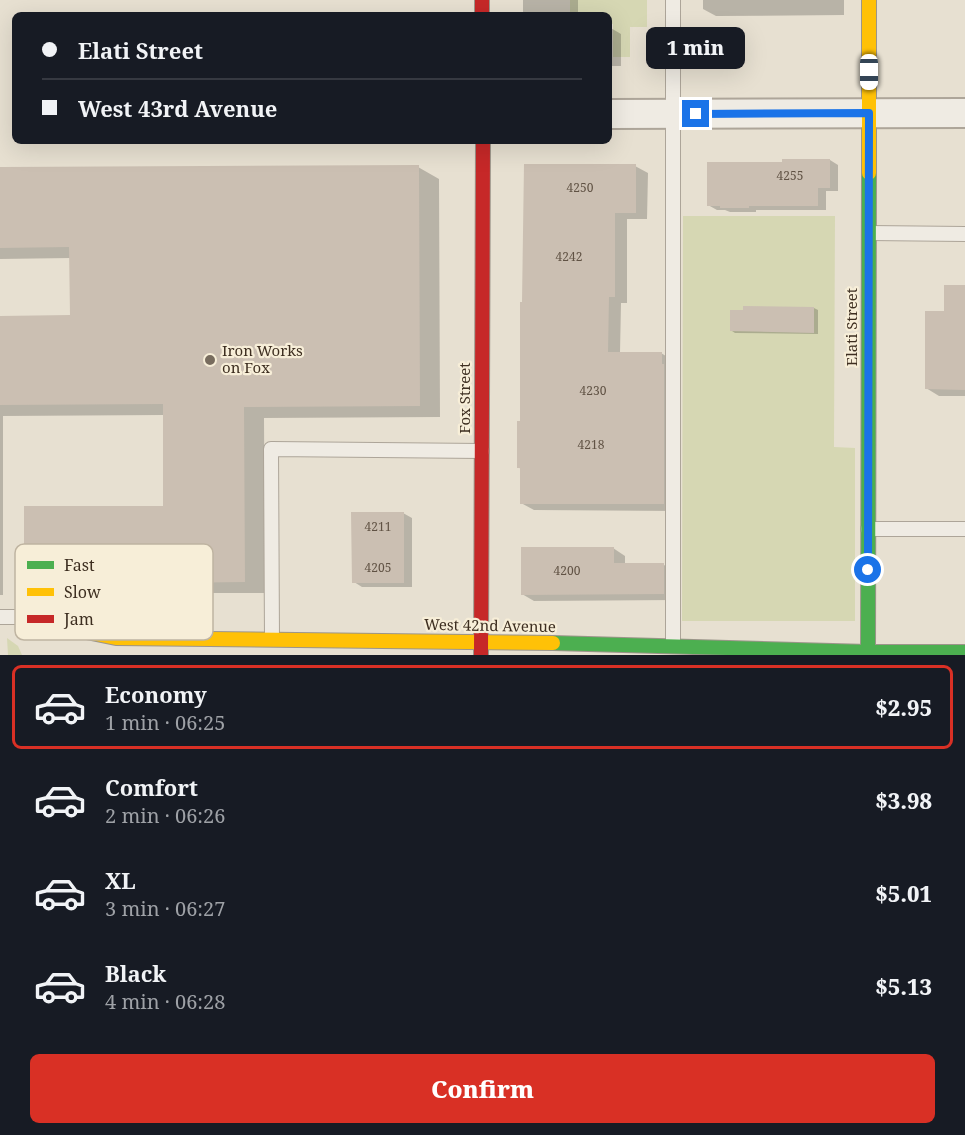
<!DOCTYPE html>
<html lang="en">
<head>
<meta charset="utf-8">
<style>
	:root { --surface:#171b24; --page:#20242c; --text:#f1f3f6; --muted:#9ea1a6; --line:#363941; --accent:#d93025 }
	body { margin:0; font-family:"Noto Serif",serif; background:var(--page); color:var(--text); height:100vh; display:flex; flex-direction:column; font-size:22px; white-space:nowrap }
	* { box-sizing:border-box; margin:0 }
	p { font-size:20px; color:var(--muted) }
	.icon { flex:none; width:33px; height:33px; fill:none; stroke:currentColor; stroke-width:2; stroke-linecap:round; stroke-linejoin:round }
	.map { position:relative; height:655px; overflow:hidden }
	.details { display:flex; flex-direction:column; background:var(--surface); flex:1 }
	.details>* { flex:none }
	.guide { position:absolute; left:12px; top:12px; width:600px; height:132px; border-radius:9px; box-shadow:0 6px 24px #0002; display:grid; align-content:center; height:132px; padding:0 30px; background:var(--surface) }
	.end { position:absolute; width:27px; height:27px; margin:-14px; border:8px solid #1a73e8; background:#fff; box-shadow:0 0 0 3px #fff }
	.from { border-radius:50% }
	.bubble { position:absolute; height:42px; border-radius:9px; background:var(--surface); box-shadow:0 6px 24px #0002; font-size:20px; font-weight:800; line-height:42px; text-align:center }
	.car { position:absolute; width:18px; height:36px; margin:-18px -9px; border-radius:8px; box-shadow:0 0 4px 2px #0007; background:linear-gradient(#fff 24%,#345 0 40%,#fff 0 76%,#345 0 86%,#fff 0) }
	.guide b { display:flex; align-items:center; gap:21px; height:57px; font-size:22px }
	.guide b+b { border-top:2px solid var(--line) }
	.guide i { width:15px; height:15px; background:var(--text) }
	ul { padding:10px 0 0; list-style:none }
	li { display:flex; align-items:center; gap:18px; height:84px; margin:0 12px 9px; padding:0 18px; border:3px solid transparent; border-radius:9px }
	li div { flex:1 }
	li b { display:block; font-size:22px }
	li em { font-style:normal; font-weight:800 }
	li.current { border-color:var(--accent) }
	li>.icon { width:54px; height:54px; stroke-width:1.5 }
	.cta { display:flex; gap:12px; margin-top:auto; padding:12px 30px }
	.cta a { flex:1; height:69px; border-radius:9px; background:var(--accent); color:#fff; font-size:24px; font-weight:800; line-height:69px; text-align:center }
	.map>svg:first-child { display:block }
	.green { fill:#d6d7b3 }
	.shadow { fill:#0003 }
	.building { fill:#cbbfb2 }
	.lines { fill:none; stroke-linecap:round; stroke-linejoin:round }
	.lane-casing { stroke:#ada599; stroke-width:16 }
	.street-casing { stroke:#ada599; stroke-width:32 }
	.fast-casing { stroke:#9c958a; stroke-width:16 }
	.slow-casing { stroke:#9c958a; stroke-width:16 }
	.jam-casing { stroke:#9c958a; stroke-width:16 }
	.lane { stroke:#efebe3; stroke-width:14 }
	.street { stroke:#efebe3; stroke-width:28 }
	.fast { stroke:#4caf50; stroke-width:14 }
	.slow { stroke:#ffc107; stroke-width:14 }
	.jam { stroke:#c62828; stroke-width:14 }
	.route { stroke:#1a73e8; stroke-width:8 }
	.poi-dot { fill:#786c5e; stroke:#f7eed8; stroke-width:2 }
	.labels { text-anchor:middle; stroke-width:4.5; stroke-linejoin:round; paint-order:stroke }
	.number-label { font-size:12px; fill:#605244 }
	.street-label { font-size:15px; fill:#3d2e20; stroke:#f7eed8 }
	.poi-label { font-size:15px; fill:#3d2e20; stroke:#f7eed8; text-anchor:start }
	.key { fill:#f7eed8; stroke:#bfb4a1; stroke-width:1.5 }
	.key-label { font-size:16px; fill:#3d2e20 }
</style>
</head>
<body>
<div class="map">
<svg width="965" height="655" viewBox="0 0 965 655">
	<rect width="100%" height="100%" fill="#e7e0d1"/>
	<path class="green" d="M 570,0 L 647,0 L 647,27 L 630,27 L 630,57 L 613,57 L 613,24 L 609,23 L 609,15 L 570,15 Z
		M 683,216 L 835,216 L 834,447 L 855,448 L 855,621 L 682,621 Z
		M 7,638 L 18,646 L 22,655 L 8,655 Z"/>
	<path class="shadow" d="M 523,0 L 578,0 L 578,15 L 523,15 Z
		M 703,0 L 844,0 L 844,15 L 716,16 L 703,9 Z
		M 609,27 L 621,34 L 621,66 L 609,66 Z
		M 830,160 L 838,165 L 838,191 L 826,191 L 826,210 L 756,210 L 756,212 L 730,212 L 725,210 L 717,210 L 708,205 L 784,164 Z
		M 635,166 L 648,173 L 647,219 L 627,219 L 627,303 L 621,303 L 620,353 L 661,353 L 674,361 L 676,511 L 534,510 L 521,503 L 521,469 L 518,467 L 522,423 Z
		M 418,167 L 439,179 L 440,417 L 264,418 L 265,593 L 186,593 L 166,582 L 166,578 L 106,578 L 86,565 L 46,565 L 26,554 L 165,508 L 164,415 L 3,416 L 3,595 L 0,595 L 0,317 L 71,317 L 71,258 L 0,259 L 0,169 Z
		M 965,287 L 965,396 L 939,396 L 926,388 L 946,312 Z
		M 814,308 L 818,310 L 818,334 L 735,333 L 732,331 Z
		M 403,513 L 412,518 L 412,587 L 362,587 L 354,582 Z
		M 613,548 L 625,556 L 625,565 L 664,565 L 676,572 L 676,600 L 534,601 L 522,594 Z"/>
	<path class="building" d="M 782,159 L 830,159 L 830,188 L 818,188 L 818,206 L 749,206 L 749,208 L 720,208 L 720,206 L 707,206 L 707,162 L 782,162 Z
		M 524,164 L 636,164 L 636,213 L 615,213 L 615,297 L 609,297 L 608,352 L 662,352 L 662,364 L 664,364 L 664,504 L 520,504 L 520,468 L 517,468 L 517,421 L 520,421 L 520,302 L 522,302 Z
		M 419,165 L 420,406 L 244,407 L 245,582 L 165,583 L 165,567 L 85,567 L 85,554 L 24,555 L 24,506 L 163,506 L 163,404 L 0,405 L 0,316 L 70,315 L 69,247 L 0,248 L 0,167 Z
		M 944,285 L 965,285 L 965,390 L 925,389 L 925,311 L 944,311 Z
		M 743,306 L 814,307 L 814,333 L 730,331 L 730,310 L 743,310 Z
		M 351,512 L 404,512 L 404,583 L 352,583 Z
		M 521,547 L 614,547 L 614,563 L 664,563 L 664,594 L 521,595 Z"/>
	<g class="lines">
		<defs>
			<path id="lane" d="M 673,0 L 673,646
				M 869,233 L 965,234
				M 868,529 L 965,529
				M 0,617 L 16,617 L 62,627
				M 272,639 L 271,449 L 482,451"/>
			<path id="street" d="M 609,114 L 965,113"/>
			<path id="fast" d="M 553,643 L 868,652 L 965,652
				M 868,655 L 869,173"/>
			<path id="slow" d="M 869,173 L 869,0
				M 62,627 L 116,638 L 553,643"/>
			<path id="jam" d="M 482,0 L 482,15
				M 481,655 L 483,141"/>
		</defs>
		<use href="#lane" class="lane-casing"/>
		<use href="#street" class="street-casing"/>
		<use href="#fast" class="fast-casing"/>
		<use href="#slow" class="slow-casing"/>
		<use href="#jam" class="jam-casing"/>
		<use href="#lane" class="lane"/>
		<use href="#street" class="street"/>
		<use href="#fast" class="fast"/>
		<use href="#slow" class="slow"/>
		<use href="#jam" class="jam"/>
	</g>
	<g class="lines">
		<path class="route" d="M 696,114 L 869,113 L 868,570"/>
	</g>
	<circle class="poi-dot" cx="210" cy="360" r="6"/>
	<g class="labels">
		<g class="number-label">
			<text x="790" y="180">4255</text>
			<text x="580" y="192">4250</text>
			<text x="569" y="261">4242</text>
			<text x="593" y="395">4230</text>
			<text x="591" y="449">4218</text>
			<text x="378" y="531">4211</text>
			<text x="378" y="572">4205</text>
			<text x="567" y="575">4200</text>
		</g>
		<g class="street-label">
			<text transform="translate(852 327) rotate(-90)" y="5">Elati Street</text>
			<text transform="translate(465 398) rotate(-90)" y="5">Fox Street</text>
			<text transform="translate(490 626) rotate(1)" y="5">West 42nd Avenue</text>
		</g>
		<g class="poi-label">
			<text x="222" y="356">Iron Works<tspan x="222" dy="17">on Fox</tspan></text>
		</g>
	</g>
	<rect x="15" y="544" width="198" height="96" rx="9" class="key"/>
	<rect x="27" y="561" width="27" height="8" fill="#4caf50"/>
	<rect x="27" y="588" width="27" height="8" fill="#ffc107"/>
	<rect x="27" y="615" width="27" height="8" fill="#c62828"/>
	<g class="key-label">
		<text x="64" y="571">Fast</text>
		<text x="64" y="598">Slow</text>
		<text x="64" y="625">Jam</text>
	</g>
</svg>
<i class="end from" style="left:868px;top:570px"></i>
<i class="end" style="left:696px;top:114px"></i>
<div class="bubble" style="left:646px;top:27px;width:99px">1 min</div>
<i class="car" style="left:869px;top:72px;rotate:180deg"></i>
<div class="guide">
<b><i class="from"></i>Elati Street</b>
<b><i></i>West 43rd Avenue</b>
</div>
</div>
<section class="details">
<ul>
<li class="current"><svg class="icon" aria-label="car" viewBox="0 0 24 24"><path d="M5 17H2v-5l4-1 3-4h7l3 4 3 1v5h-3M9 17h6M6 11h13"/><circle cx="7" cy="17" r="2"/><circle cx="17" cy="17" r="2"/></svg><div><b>Economy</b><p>1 min · 06:25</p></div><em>$2.95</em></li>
<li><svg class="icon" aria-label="car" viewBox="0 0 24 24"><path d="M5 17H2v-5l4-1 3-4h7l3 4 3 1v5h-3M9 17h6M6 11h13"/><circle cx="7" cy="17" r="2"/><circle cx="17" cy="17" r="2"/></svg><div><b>Comfort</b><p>2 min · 06:26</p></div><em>$3.98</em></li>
<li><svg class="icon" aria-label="car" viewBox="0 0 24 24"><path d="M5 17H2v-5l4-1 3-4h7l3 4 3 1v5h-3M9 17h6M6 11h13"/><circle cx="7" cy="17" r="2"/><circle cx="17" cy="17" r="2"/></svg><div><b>XL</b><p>3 min · 06:27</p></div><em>$5.01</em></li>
<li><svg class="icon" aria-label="car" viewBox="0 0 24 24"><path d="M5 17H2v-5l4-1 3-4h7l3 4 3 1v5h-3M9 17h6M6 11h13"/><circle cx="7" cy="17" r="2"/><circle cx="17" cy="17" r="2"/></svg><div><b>Black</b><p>4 min · 06:28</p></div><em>$5.13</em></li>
</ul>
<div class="cta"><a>Confirm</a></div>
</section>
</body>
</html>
